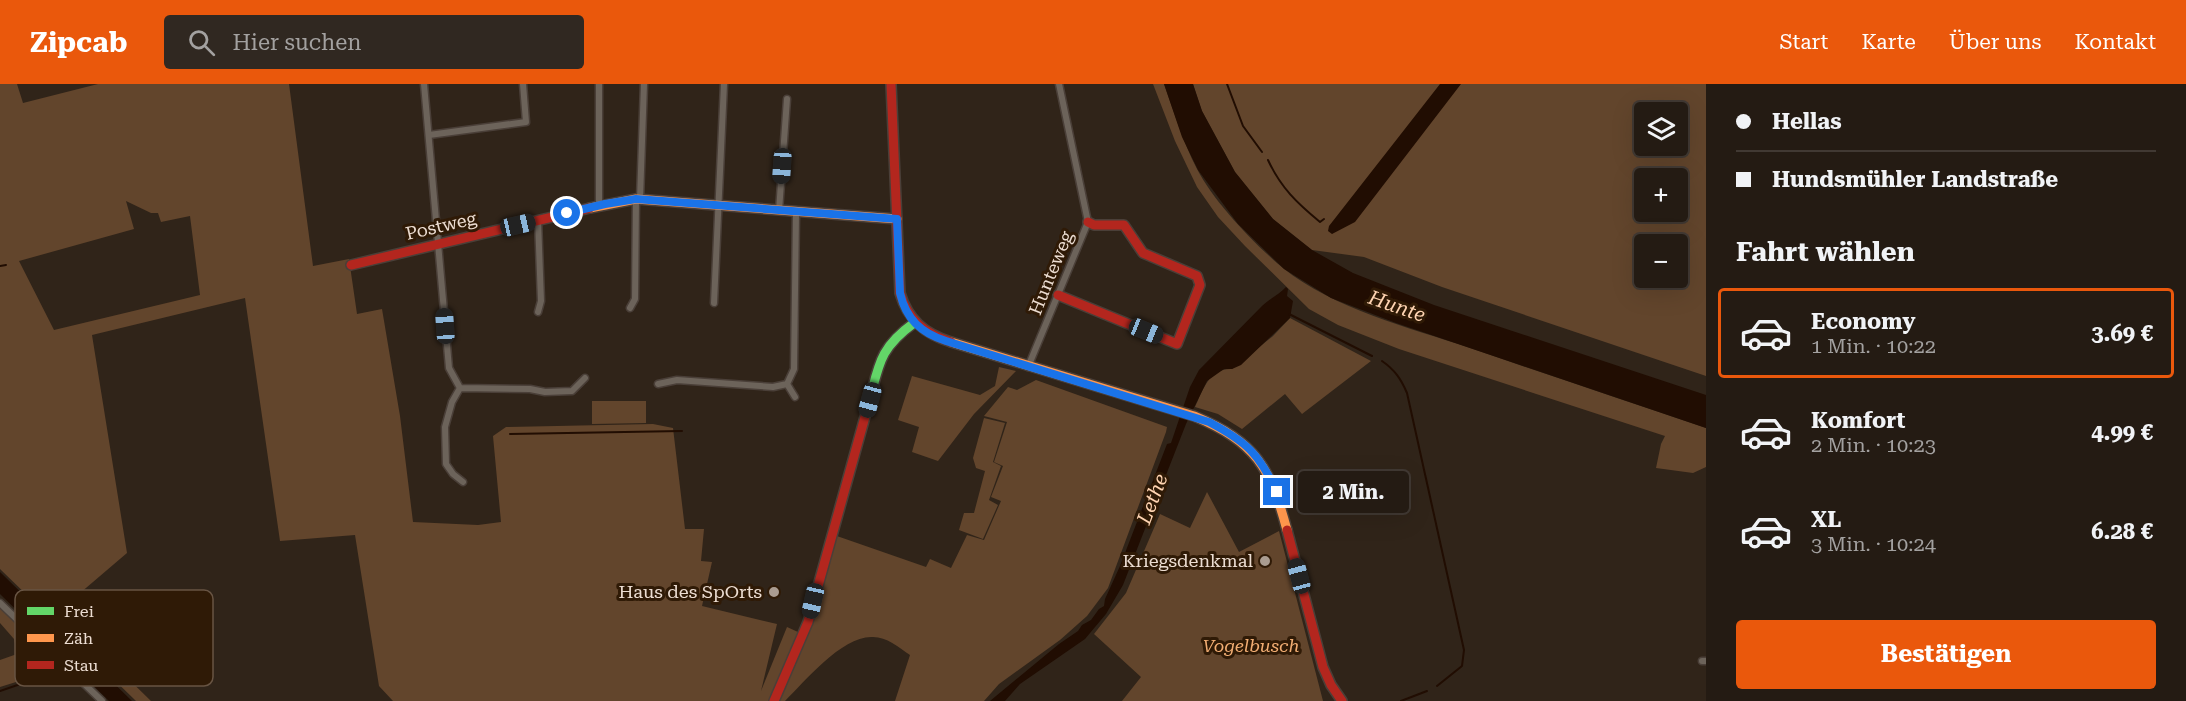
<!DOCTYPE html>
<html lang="de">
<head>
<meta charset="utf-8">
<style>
	:root { --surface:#241b13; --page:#302821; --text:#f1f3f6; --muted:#a3a1a0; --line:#413933; --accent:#ea580c }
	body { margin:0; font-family:"Roboto Serif",serif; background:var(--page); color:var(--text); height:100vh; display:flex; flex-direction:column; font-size:22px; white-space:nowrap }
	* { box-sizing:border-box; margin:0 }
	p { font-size:20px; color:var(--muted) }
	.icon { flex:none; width:33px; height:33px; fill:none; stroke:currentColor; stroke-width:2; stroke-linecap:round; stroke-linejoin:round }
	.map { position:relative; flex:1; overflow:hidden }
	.drawer { display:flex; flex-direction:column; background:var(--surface); width:480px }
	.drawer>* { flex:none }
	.hud { display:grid; align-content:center; height:132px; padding:0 30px; background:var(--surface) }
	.buttons { position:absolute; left:1634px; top:18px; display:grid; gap:12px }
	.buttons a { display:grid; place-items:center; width:54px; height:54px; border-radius:6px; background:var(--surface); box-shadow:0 6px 24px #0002,0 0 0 2px var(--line); font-size:30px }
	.end { position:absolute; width:27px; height:27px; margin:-14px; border:8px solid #1a73e8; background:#fff; box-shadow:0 0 0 3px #fff }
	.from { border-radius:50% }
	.bubble { position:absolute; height:42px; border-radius:6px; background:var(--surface); box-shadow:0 6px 24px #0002,0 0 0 2px var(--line); font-size:20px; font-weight:700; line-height:42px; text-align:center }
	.car { position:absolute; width:18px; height:36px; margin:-18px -9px; border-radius:8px; box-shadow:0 0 4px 2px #0007; background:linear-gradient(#222 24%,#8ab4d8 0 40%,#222 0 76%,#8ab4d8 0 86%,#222 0) }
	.hud b { display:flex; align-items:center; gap:21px; height:57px; font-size:22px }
	.hud b+b { border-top:2px solid var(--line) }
	.hud i { width:15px; height:15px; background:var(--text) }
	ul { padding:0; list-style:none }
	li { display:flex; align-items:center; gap:18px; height:90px; margin:0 12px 9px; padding:0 18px; border:3px solid transparent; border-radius:6px }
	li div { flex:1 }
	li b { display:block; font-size:22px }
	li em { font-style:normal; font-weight:700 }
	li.current { border-color:var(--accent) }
	li>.icon { width:54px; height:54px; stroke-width:1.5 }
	h2 { padding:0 30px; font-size:27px; line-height:72px }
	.primary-button { display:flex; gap:12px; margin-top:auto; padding:12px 30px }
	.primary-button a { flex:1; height:69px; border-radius:6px; background:var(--accent); color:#fff; font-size:24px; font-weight:700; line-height:69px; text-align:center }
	header { display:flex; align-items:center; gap:36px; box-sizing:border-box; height:84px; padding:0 30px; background:var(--accent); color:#fff }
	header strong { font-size:28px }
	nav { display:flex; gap:33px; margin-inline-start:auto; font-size:21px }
	.search { width:420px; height:54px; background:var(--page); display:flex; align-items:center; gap:15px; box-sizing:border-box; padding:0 21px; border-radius:6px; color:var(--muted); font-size:22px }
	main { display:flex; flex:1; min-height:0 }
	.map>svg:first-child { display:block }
	.green { fill:#62452c; fill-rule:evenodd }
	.water { fill:#210d02 }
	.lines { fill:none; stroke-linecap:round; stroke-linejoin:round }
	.stream { stroke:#210d02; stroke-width:2 }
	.street-casing { stroke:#4a3f38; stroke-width:9 }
	.fast-casing { stroke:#4a3f38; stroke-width:12 }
	.slow-casing { stroke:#4a3f38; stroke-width:12 }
	.jam-casing { stroke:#4a3f38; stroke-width:12 }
	.street { stroke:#6c635a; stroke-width:6 }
	.fast { stroke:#63d668; stroke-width:9 }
	.slow { stroke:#ff974d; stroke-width:9 }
	.jam { stroke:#b3261e; stroke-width:9 }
	.route { stroke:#1a73e8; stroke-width:8 }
	.poi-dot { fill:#aa9c91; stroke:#2f1a06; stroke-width:2 }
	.labels { text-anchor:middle; stroke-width:6; stroke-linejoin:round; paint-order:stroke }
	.street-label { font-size:18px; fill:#ecddd2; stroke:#2f1a06 }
	.poi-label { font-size:18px; fill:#ecddd2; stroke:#2f1a06; text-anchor:end }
	.park-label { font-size:18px; font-style:italic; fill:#f1ad73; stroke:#2f1a06 }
	.water-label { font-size:20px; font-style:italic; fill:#ffd4b2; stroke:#2f1a06 }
	.key { fill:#2f1a06; stroke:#685443; stroke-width:1.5 }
	.key-label { font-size:16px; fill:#ecddd2 }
</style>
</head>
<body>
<header>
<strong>Zipcab</strong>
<div class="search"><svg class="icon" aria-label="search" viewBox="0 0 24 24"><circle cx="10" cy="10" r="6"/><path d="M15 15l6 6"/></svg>Hier suchen</div>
<nav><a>Start</a><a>Karte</a><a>Über uns</a><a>Kontakt</a></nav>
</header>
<main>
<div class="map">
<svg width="1706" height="617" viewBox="0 0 1706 617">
	<rect width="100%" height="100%" fill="#302419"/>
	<path class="green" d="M 0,0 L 17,0 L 23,19 L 98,0 L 289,0 L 313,182 L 349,175 L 357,230 L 382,225 L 400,332 L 413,438 L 478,441 L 501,438 L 493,352 L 506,343 L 653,340 L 673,344 L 685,445 L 704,445 L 701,477 L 712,478 L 702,522 L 777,540 L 761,607 L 787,543 L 798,548 L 770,617 L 393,617 L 379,602 L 355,451 L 280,457 L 245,214 L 92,251 L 127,469 L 59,527 L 151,617 L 136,617 L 0,485 ZM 126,117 L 151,129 L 158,129 L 161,138 L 190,132 L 200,211 L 54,246 L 19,177 L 134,145 Z
		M 1153,0 L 1164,0 C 1174,28 1183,58 1197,85 C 1214,118 1254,160 1283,184 C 1334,225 1408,243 1470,264 C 1548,291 1627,317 1706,344 L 1706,383 L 1693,389 L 1656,384 L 1661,360 L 1665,352 L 1399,265 L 1338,241 L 1309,225 L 1245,162 L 1218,133 L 1197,103 L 1175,57 Z
		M 1193,0 L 1706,0 L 1706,292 L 1442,203 L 1364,173 L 1312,166 L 1273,135 L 1235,88 L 1202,27 ZM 1644,28 L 1677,28 L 1677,62 L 1644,62 ZM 1644,94 L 1677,94 L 1677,128 L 1644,128 ZM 1644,160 L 1677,160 L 1677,194 L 1644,194 Z
		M 1290,234 L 1371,277 L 1302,330 L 1285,310 L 1242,345 L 1218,330 L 1195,323 C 1203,306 1209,284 1232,285 L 1273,252 Z
		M 999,283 L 1016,287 L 974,330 L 938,377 L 912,368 L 919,343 L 898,336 L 912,292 L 980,311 L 995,302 Z
		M 1036,296 L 1167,343 L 1166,348 L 1108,504 L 1087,532 L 1060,556 L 999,600 L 984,617 L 895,617 L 910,571 C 898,563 887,553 873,553 C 843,551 805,597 785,617 L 777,617 L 834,451 L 926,483 L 930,475 L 951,484 L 967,451 L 984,456 L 1001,417 L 991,413 L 1003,382 L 994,378 L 1007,338 L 984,332 L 1008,303 L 1017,306 Z
		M 592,317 L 646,317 L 646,339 L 592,340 Z
		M 984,334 L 1005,339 L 993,378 L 1001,382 L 989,416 L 998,421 L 983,455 L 959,446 L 964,429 L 974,429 L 985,387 L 976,384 L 973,374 Z
		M 1207,408 L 1239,468 L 1279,447 L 1323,617 L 1122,617 L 1141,593 L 1094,550 L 1126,509 L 1160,430 L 1190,444 Z
		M 0,522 L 61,584 L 0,603 L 0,576 L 17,570 L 14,555 L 0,539 Z"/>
	<path class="water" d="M 1164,0 L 1193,0 L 1202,27 L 1235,88 L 1273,135 L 1312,166 L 1353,189 L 1434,221 L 1706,311 L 1706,344 L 1396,239 L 1331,214 L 1284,185 L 1238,140 L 1198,86 L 1182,53 Z
		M 1440,0 L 1461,0 L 1355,138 L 1332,150 L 1328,147 L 1329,142 Z
		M 1286,203 L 1288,205 L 1287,212 L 1293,217 L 1290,234 L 1241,281 L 1232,285 L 1224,285 L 1207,297 L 1186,340 L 1123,501 L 1106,530 L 1085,555 L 1020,600 L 1005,617 L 990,617 L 1059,560 L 1078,547 L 1082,541 L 1091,536 L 1099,525 L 1104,522 L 1105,515 L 1120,482 L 1167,360 L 1171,359 L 1190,303 L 1199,286 L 1262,222 C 1269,215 1280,210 1286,203 Z
		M 0,488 L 132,617 L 109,617 L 0,510 Z"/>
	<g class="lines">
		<path class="stream" d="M 1227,0 L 1243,42 L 1262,68
			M 1268,76 C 1281,104 1297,119 1320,138 L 1324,135
			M 0,182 L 6,181
			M 1289,230 L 1372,272
			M 1382,277 C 1395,286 1401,295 1407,309 L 1464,566 L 1462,582 L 1437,602
			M 510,350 L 682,347
			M 0,607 L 58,587
			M 1401,617 L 1427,607"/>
		<defs>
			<path id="street" d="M 424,0 L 449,284 L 460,304 L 530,305 L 545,308 L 572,307 L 585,294
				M 599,0 L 599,121
				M 429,51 L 526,38 L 523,0
				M 640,115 L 644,0
				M 779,127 L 787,15
				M 714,219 L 724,0
				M 630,224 L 635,215 L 636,115
				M 538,228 L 541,217 L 538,136
				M 1028,283 L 1088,138 L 1059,0
				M 658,300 L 677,296 L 773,303 L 787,300 L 794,285 L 796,129
				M 787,300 L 795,313
				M 460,304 L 452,318 L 445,343 L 446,380 L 453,390 L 463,398
				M 0,519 L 102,617
				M 1702,577 L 1706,577"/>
			<path id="fast" d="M 868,322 C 879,282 878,265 914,239"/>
			<path id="slow" d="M 590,124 L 636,115 L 897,135
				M 951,258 L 1194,332 C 1256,358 1270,383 1287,446"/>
			<path id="jam" d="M 891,0 L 900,209 C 908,236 925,250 951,258
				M 351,181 L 590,124
				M 1058,211 L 1177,260 L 1200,201 L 1197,192 L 1143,169 L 1124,141 L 1094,141 L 1088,138
				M 1287,446 L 1323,583 L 1331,601 L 1342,617
				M 774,617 L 808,538 L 868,322"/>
		</defs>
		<use href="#street" class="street-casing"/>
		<use href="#fast" class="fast-casing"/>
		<use href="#slow" class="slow-casing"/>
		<use href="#jam" class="jam-casing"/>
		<use href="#street" class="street"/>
		<use href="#fast" class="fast"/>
		<use href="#slow" class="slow"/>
		<use href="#jam" class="jam"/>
	</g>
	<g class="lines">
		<path class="route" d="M 567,129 L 605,120 L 636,115 L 897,135 L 900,209 C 906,235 921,249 946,257 L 1209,338 C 1247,358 1259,370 1277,408"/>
	</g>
	<g class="poi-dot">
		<circle cx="1265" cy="477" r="6"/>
		<circle cx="774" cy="508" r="6"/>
	</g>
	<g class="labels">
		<g class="street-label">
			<text transform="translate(441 142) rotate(-13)" y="6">Postweg</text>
			<text transform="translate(1051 189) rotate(-68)" y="6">Hunteweg</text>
		</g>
		<g class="poi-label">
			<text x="1253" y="483">Kriegsdenkmal</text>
			<text x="762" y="514">Haus des SpOrts</text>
		</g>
		<g class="park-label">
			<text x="1251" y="568">Vogelbusch</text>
		</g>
		<g class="water-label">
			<text transform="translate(1397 222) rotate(19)" y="7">Hunte</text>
			<text transform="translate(1152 415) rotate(-69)" y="7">Lethe</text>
		</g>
	</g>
	<rect x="15" y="506" width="198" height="96" rx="9" class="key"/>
	<rect x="27" y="523" width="27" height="8" fill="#63d668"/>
	<rect x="27" y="550" width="27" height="8" fill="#ff974d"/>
	<rect x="27" y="577" width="27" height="8" fill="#b3261e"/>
	<g class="key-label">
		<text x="64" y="533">Frei</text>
		<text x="64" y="560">Zäh</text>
		<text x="64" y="587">Stau</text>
	</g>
</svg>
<div class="buttons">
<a><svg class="icon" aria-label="layers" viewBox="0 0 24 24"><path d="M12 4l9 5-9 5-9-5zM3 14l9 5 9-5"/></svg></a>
<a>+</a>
<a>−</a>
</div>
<i class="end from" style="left:567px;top:129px"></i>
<i class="end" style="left:1277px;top:408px"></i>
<div class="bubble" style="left:1298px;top:387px;width:111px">2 Min.</div>
<i class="car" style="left:782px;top:82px;rotate:184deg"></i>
<i class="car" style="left:518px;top:141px;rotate:77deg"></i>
<i class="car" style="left:445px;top:242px;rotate:356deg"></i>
<i class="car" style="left:1146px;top:247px;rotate:112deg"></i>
<i class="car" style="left:870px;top:316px;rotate:195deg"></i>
<i class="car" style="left:1299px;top:492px;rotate:345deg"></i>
<i class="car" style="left:813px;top:517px;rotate:193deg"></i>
</div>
<section class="drawer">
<div class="hud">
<b><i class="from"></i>Hellas</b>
<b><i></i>Hundsmühler Landstraße</b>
</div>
<h2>Fahrt wählen</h2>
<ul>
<li class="current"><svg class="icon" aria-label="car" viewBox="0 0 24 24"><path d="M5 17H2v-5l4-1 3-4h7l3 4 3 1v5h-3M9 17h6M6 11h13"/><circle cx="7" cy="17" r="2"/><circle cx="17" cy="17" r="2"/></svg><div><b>Economy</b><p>1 Min. · 10:22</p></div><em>3.69 €</em></li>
<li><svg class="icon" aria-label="car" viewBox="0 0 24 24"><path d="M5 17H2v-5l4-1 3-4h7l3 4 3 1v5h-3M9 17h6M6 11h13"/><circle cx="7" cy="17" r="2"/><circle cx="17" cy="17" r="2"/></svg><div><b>Komfort</b><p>2 Min. · 10:23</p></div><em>4.99 €</em></li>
<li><svg class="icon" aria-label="car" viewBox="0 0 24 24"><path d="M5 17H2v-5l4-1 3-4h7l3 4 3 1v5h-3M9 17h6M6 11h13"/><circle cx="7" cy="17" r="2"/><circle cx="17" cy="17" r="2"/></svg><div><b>XL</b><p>3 Min. · 10:24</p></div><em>6.28 €</em></li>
</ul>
<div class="primary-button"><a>Bestätigen</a></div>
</section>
</main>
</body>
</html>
